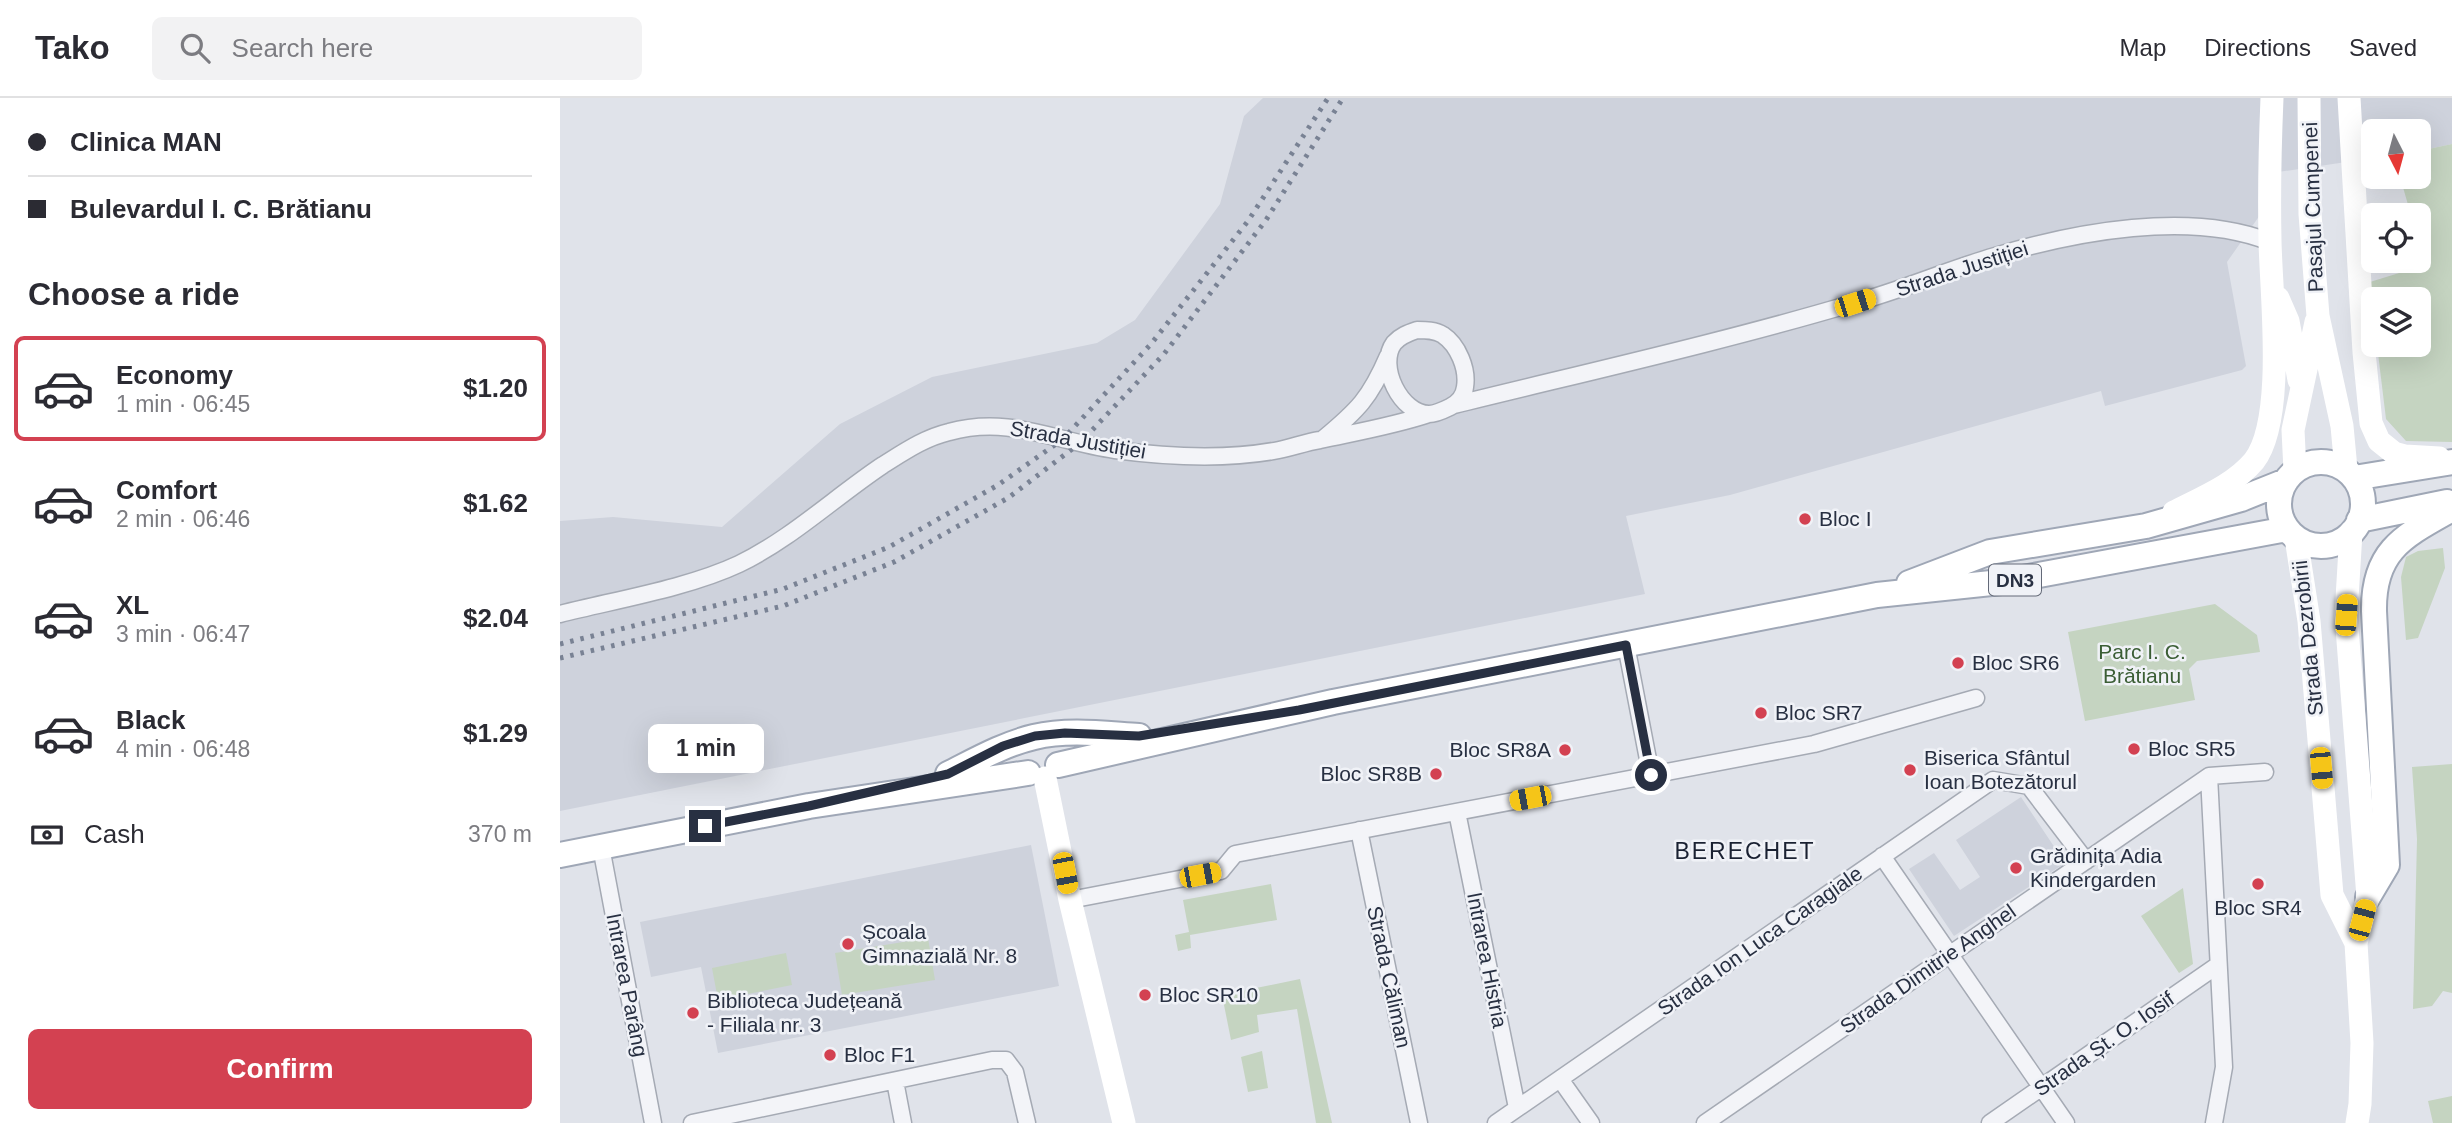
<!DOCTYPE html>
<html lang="en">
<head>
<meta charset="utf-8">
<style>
	:root { --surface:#fff; --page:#f2f2f3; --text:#2b2b33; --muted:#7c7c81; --line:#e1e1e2; --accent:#d34151 }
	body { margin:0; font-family:Helvetica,sans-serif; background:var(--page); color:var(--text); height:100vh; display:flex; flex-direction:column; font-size:26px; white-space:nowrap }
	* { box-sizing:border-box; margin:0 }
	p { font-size:23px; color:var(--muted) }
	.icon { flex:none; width:38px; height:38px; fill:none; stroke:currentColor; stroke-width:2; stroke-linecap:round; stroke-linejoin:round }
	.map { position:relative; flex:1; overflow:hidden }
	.sheet { display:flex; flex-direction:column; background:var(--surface); width:560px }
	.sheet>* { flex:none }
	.hud { display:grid; align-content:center; height:154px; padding:0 28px; background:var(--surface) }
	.needle { width:46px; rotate:174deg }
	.controls { position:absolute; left:1801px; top:21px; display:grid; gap:14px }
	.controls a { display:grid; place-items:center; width:70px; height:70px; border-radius:10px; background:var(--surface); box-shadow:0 7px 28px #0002; font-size:35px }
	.end { position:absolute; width:32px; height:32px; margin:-16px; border:9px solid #283042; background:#fff; box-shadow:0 0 0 4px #fff }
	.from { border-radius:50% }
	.bubble { position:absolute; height:49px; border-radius:10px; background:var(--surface); box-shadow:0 7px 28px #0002; font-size:23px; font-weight:700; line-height:49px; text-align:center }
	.car { position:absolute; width:21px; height:42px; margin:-21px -10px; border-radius:9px; box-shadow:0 0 5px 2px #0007; background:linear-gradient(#f5c518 24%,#345 0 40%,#f5c518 0 76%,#345 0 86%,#f5c518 0) }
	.hud b { display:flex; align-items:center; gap:24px; height:66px; font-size:26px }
	.hud b+b { border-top:2px solid var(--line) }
	.hud i { width:18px; height:18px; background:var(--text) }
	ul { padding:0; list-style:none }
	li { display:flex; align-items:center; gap:21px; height:105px; margin:0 14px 10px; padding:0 14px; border:4px solid transparent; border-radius:10px }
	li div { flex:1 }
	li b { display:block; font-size:26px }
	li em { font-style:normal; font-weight:700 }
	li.current { border-color:var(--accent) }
	li>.icon { width:63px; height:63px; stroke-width:1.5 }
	h2 { padding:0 28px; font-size:32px; line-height:84px }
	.pay { display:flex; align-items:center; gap:18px; height:77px; padding:0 28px; font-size:26px }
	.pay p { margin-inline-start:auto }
	.primary-button { display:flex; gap:14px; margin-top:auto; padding:14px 28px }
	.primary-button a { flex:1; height:80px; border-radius:10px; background:var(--accent); color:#fff; font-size:28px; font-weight:700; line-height:80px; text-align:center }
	header { display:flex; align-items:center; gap:42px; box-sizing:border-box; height:98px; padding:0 35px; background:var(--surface); border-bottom:2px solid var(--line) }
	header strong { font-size:33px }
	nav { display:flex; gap:38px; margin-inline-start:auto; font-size:24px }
	.search { width:490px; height:63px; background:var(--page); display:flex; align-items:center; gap:18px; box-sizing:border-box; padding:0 24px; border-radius:10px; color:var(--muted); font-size:26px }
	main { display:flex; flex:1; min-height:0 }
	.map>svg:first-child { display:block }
	.built { fill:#ced2dc }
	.green { fill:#c5d4c1 }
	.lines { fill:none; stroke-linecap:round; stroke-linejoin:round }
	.street-casing { stroke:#a5aab4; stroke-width:19 }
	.primary-casing { stroke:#9fa7b6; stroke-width:28 }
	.street { stroke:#f3f4f8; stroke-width:16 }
	.secondary { stroke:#fff; stroke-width:23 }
	.primary { stroke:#fff; stroke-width:24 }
	.rail { stroke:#798294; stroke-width:5; stroke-dasharray:3.5 7; stroke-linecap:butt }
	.route { stroke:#283042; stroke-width:9 }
	.poi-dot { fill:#d34151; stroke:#f0f2f7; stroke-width:2.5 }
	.labels { text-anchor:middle; stroke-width:5; stroke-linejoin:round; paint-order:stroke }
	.shield { fill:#f0f2f7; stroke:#646a78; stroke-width:2 }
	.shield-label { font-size:19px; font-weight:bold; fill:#283042 }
	.street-label { font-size:21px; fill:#283042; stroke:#f0f2f7 }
	.poi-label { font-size:21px; fill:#283042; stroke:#f0f2f7; text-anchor:start }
	.park-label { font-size:21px; fill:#3b5e35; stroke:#f0f2f7 }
	.neighbourhood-label { font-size:23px; letter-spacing:2px; fill:#1a2132; stroke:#f0f2f7 }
</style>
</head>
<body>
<header>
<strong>Tako</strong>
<div class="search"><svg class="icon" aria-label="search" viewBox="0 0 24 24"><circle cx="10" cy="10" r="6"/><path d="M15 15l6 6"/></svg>Search here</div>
<nav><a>Map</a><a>Directions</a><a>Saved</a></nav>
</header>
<main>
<section class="sheet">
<div class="hud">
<b><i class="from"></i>Clinica MAN</b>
<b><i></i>Bulevardul I. C. Brătianu</b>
</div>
<h2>Choose a ride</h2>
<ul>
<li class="current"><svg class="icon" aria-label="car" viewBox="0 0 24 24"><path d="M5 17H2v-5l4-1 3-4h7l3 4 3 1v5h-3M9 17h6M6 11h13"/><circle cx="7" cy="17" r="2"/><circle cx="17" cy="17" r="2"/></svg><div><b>Economy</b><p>1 min · 06:45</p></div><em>$1.20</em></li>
<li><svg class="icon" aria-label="car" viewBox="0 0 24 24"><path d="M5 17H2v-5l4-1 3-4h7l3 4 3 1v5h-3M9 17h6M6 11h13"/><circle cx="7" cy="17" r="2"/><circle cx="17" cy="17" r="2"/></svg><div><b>Comfort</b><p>2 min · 06:46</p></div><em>$1.62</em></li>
<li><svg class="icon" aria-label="car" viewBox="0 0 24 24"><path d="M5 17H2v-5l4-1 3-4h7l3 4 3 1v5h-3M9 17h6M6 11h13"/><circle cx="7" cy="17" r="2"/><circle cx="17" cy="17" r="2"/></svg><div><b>XL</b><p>3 min · 06:47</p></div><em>$2.04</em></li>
<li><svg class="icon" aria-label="car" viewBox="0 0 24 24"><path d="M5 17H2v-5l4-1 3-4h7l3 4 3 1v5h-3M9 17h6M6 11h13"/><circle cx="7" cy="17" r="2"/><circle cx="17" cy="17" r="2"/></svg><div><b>Black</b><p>4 min · 06:48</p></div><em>$1.29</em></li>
</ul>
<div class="pay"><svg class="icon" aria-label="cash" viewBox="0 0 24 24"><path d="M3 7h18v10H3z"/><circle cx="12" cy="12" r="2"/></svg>Cash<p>370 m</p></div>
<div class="primary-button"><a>Confirm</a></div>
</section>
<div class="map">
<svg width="1892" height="1025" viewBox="0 0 1892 1025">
	<rect width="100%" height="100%" fill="#e0e3ea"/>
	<path class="built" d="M 703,0 L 1892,0 L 1892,46 L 1859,53 L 1858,33 L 1813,33 L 1813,60 L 1705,76 L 1700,117 L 1667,164 L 1686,268 L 1682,272 L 1545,308 L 1541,293 L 1170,397 L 1066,418 L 1085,496 L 0,713 L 0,423 L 53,419 L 162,429 L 280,326 L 372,279 L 537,245 L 575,222 L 660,106 L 684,18 Z
		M 1461,699 L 1505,765 L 1394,838 L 1349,771 L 1374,755 L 1400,792 L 1420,779 L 1396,742 Z
		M 471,747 L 499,888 L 158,955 L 141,869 L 91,879 L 80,824 Z"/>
	<path class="green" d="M 1892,46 L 1892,344 L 1846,343 L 1826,321 L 1817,247 L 1858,247 L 1858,201 L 1813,201 L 1813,207 L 1810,184 L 1865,167 L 1859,144 L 1858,117 L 1851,117 L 1840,79 L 1858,79 L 1859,53 Z
		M 1883,450 L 1885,470 L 1858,540 L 1846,542 L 1841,479 L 1846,459 L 1858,453 Z
		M 1655,506 L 1697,537 L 1700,554 L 1637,563 L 1629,571 L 1635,602 L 1525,623 L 1508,534 Z
		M 1892,666 L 1892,895 L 1883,893 L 1872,908 L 1853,911 L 1857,741 L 1852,669 Z
		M 711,786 L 717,822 L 630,837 L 631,850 L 618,853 L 615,837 L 629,834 L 623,802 Z
		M 1623,790 L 1633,866 L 1619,875 L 1581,818 Z
		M 368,840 L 375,882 L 282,897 L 275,855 Z
		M 226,855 L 232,887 L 158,902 L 152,870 Z
		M 740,881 L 772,1025 L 756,1025 L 737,911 L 697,917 L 699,934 L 671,942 L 662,897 Z
		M 702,953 L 708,990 L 688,994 L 681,959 Z
		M 1892,998 L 1892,1025 L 1873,1025 L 1868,1003 Z"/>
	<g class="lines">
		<defs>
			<path id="street" d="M 857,232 C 866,232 875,232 883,237 C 898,247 908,271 905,289 C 904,298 898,305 890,309 C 884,312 876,316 869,316 C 841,316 817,268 834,245 C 840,238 848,235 857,232 Z
				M 894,307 C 1028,274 1162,244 1294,205 C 1342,192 1387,172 1435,158 C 1515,134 1630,112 1710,144
				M 763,341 C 798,312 810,300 828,258
				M 0,516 C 55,502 128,490 179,466 C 231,441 275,399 323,367 C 344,354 364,340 389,334 C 450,317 496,344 555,352 C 608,359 667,362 719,352 C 733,349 747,344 760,342 C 797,334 833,328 869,316
				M 1066,547 L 1091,677
				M 1649,678 L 1664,969 L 1654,1025
				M 897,714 L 957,1010
				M 799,732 L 859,1025
				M 41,749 L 93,1025
				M 1322,758 L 1506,1025
				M 510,802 L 661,773 L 675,756 L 1254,646 L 1416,600
				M 1000,981 L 1031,1025
				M 335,983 L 343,1025
				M 132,1025 L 432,962 L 446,962 L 455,974 L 467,1025
				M 936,1025 L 1433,682 L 1469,688 L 1526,763
				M 1145,1025 L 1649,678 L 1705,674
				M 1430,1025 L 1658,867"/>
			<path id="primary" d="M1719 406a42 42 0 1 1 84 0a42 42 0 1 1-84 0Z
				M 1794,380 L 1892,364
				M 1799,422 L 1887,404
				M 1349,485 L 1430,454 L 1586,428 L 1681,401 L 1726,383
				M 498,667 L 773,604 L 1317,497 L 1441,484 L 1727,431
				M 388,676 C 416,662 444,646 474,639 C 508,631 545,636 579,638
				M 0,757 L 249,708 L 468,675
				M 1808,799 L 1827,767 L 1814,513 C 1813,452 1844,438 1892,411"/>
		</defs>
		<use href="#street" class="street-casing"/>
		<use href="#primary" class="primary-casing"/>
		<use href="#street" class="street"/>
		<path class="secondary" d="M 1749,0 L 1750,116 L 1758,218 L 1782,328 L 1786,371
			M 1789,0 L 1804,254 L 1811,325 L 1819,343 L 1834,355 L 1845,358 L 1879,360
			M 1718,200 L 1728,223 L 1739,282
			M 1735,373 L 1733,332 L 1756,224
			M 1614,414 C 1641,400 1674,387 1694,363 C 1726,322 1711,196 1710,143 C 1709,96 1710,47 1712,0
			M 1791,434 L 1786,517 L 1808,799 L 1796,845 L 1802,945 L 1800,1006 L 1797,1025
			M 1736,440 L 1749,523 L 1772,797 L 1796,845
			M 485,680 L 510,802 L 564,1025"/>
		<use href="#primary" class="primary"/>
		<path class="rail" d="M 0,546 L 223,491 L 329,449 L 438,387 L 503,341 L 591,246 L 688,123 L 768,0
			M 0,560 L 223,508 L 334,464 L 448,400 L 520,345 L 604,256 L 706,122 L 783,0"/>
	</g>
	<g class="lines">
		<path class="route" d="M 145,728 L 249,708 L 388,676 L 443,648 L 475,638 L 505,635 L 579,638 L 739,612 L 1066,547 L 1091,677"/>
	</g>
	<g class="poi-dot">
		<circle cx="1245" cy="421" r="7"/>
		<circle cx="1398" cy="565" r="7"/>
		<circle cx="1201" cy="615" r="7"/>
		<circle cx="1574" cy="651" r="7"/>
		<circle cx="1005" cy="652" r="7"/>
		<circle cx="1350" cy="672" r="7"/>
		<circle cx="876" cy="676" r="7"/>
		<circle cx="1456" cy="770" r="7"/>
		<circle cx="1698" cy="786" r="7"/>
		<circle cx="288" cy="846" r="7"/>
		<circle cx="585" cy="897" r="7"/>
		<circle cx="133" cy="915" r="7"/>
		<circle cx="270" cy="957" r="7"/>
	</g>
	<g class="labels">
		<rect class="shield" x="1429" y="466.5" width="52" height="31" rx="5"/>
		<g class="shield-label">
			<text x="1455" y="489">DN3</text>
		</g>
		<g class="street-label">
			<text transform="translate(1753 109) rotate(-92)" y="7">Pasajul Cumpenei</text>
			<text transform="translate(1402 171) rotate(-18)" y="7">Strada Justiției</text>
			<text transform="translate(518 342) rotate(10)" y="7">Strada Justiției</text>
			<text transform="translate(1748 540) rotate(-96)" y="7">Strada Dezrobirii</text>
			<text transform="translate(1200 843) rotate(-35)" y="7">Strada Ion Luca Caragiale</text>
			<text transform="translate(927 862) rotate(79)" y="7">Intrarea Histria</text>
			<text transform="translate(1368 871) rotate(-35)" y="7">Strada Dimitrie Anghel</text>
			<text transform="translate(829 879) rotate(78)" y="7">Strada Căliman</text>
			<text transform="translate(67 887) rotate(79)" y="7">Intrarea Parâng</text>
			<text transform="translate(1544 946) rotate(-35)" y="7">Strada Șt. O. Iosif</text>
		</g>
		<g class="poi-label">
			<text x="1259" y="428">Bloc I</text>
			<text x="1412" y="572">Bloc SR6</text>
			<text x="1215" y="622">Bloc SR7</text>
			<text x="1588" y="658">Bloc SR5</text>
			<text x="991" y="659" text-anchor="end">Bloc SR8A</text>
			<text x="1364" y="667">Biserica Sfântul<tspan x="1364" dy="24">Ioan Botezătorul</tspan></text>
			<text x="862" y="683" text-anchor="end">Bloc SR8B</text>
			<text x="1470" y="765">Grădinița Adia<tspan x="1470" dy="24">Kindergarden</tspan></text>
			<text x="1698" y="817" text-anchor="middle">Bloc SR4</text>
			<text x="302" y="841">Școala<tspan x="302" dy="24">Gimnazială Nr. 8</tspan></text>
			<text x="599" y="904">Bloc SR10</text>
			<text x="147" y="910">Biblioteca Județeană<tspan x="147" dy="24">- Filiala nr. 3</tspan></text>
			<text x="284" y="964">Bloc F1</text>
		</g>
		<g class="park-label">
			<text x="1582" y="561">Parc I. C.<tspan x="1582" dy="24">Brătianu</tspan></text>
		</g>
		<g class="neighbourhood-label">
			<text x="1185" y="761">BERECHET</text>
		</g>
	</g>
</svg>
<div class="controls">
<a><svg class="needle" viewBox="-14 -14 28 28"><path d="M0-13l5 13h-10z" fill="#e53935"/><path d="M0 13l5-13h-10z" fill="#7c7c81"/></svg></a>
<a><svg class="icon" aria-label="locate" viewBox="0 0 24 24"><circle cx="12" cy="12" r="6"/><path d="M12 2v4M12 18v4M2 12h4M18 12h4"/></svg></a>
<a><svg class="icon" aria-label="layers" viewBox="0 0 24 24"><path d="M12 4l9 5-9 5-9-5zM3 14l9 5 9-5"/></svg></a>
</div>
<i class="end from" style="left:1091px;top:677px"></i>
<i class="end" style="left:145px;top:728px"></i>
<div class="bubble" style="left:88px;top:626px;width:116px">1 min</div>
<i class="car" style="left:1295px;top:205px;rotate:72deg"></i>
<i class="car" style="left:1786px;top:517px;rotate:4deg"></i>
<i class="car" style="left:1761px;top:670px;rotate:175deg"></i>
<i class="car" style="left:970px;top:700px;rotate:259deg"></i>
<i class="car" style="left:505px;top:775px;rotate:169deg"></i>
<i class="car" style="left:640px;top:777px;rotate:79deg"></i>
<i class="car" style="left:1802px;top:822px;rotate:15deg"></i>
</div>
</main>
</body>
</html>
